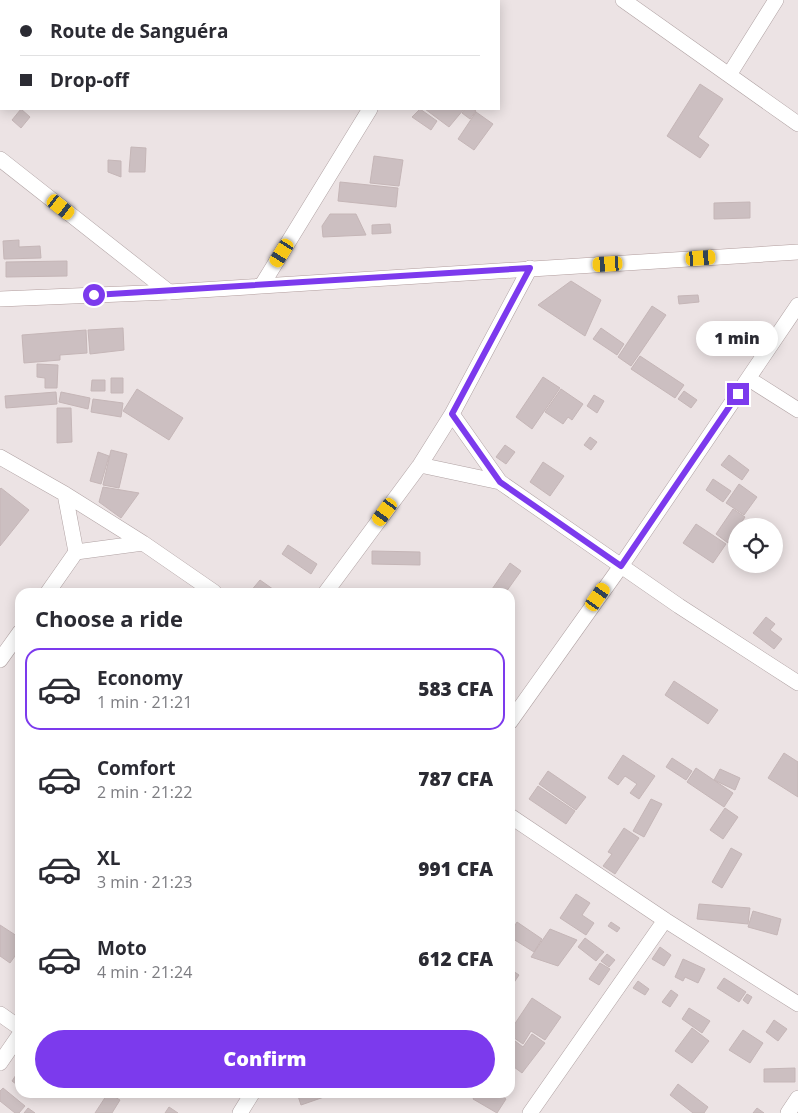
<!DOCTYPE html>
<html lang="en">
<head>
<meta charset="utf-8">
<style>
	:root { --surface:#fff; --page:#f7f7f7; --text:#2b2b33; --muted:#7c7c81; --line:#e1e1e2; --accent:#7c3aed }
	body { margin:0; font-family:"Open Sans",sans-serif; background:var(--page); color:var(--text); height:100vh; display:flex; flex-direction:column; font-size:19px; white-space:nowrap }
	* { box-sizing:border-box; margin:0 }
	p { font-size:16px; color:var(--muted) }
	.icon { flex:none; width:28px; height:28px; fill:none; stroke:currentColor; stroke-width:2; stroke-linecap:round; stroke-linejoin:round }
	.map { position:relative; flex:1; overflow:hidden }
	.drawer { position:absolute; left:15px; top:588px; width:500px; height:510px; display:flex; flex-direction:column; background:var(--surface); border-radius:15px; box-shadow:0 2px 12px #0003 }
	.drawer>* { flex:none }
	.top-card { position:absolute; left:0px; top:0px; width:500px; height:110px; box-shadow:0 2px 12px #0003; display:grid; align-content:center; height:110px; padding:0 20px; background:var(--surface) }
	.tools { position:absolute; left:728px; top:518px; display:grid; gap:10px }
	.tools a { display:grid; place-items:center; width:55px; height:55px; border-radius:50%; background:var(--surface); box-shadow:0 2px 12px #0003; font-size:25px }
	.end { position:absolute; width:22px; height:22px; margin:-11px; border:6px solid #7c3aed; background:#fff; box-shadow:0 0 0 2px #fff }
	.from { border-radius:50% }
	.bubble { position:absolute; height:35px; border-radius:18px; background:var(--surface); box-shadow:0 2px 12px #0003; font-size:16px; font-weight:800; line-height:35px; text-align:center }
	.car { position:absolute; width:15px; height:30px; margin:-15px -8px; border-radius:6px; box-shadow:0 0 4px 1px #0007; background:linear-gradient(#f5c518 24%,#345 0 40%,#f5c518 0 76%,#345 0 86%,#f5c518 0) }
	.top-card b { display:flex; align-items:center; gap:18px; height:48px; font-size:19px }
	.top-card b+b { border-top:1px solid var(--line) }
	.top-card i { width:12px; height:12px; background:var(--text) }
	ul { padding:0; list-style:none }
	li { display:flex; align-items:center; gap:15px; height:82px; margin:0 10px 8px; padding:0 10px; border:2px solid transparent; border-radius:15px }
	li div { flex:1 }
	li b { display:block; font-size:19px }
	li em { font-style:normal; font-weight:800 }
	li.active { border-color:var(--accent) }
	li>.icon { width:45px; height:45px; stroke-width:1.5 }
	h2 { padding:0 20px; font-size:22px; line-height:60px }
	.button { display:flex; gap:10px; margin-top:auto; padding:10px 20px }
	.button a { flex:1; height:58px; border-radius:30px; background:var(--accent); color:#fff; font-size:20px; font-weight:800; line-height:58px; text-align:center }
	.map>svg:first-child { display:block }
	.building { fill:#ccbfc1; stroke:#c5b6b7 }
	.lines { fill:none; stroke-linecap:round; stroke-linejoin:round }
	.street-casing { stroke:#b0a2a3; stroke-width:16 }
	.secondary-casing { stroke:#b19d9d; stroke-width:16 }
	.street { stroke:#fff; stroke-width:15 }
	.secondary { stroke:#fff; stroke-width:15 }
	.route { stroke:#7c3aed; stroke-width:6 }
</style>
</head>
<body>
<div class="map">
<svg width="798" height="1113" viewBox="0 0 798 1113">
	<rect width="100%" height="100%" fill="#ece3e4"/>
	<path class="building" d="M 0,0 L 26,0 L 26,1 L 0,2 Z
		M 700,84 L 723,99 L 698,137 L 709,145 L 700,158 L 667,136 Z
		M 21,109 L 30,117 L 21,128 L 12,120 Z
		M 420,109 L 437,121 L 431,130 L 412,117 Z
		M 425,109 L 464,109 L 449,127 Z
		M 465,109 L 473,109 L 476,111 L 470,119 L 462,113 Z
		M 476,112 L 493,124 L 474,150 L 458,139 Z
		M 131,147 L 146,148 L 145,172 L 129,172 Z
		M 374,156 L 403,160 L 399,186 L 370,183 Z
		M 108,160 L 121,161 L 121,177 L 108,172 Z
		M 340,182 L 398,188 L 396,207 L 338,201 Z
		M 750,202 L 750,218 L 714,219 L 714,203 Z
		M 330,214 L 356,214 L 366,235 L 323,237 L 322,226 Z
		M 390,224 L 391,233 L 372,234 L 372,225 Z
		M 19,240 L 19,247 L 40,246 L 41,258 L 4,259 L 3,241 Z
		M 67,261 L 67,276 L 6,277 L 6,262 Z
		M 571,281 L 601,300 L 585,336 L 538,305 Z
		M 698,295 L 699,302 L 679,304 L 678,296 Z
		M 652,306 L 666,315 L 631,366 L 618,357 Z
		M 123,328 L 124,350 L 90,354 L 88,330 Z
		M 601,328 L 624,344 L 617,355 L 593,339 Z
		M 86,330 L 87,353 L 60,355 L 60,360 L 24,363 L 22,335 Z
		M 640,356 L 684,385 L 675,398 L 631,369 Z
		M 37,364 L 58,365 L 57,388 L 45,388 L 45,378 L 37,377 Z
		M 543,377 L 560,388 L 532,429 L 516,417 Z
		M 111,378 L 123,378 L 123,393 L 111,393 Z
		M 92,380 L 105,380 L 105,391 L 91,391 Z
		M 137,389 L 183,418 L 169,440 L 123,411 Z
		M 561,389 L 583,404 L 572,420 L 568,417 L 563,424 L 545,412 Z
		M 684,391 L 697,400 L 691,408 L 678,399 Z
		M 56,392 L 57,404 L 6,408 L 5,396 Z
		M 61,392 L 90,398 L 88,409 L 59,402 Z
		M 594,395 L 604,401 L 597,413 L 587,406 Z
		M 93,399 L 123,403 L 121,417 L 91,412 Z
		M 57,408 L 71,408 L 72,442 L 57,443 Z
		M 590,437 L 597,442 L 591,450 L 584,445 Z
		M 505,445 L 515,452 L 506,464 L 496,457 Z
		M 111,450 L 127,454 L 119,488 L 103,485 Z
		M 98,452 L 109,456 L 101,484 L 90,481 Z
		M 729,455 L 749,470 L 742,480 L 721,465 Z
		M 543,462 L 564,476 L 550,496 L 530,482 Z
		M 713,479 L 731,491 L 723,502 L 706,490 Z
		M 739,484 L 757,497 L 744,515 L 726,503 Z
		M 103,487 L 139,493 L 121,518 L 99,502 Z
		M 1,488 L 29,510 L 0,546 L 0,489 Z
		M 733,509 L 745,517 L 739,526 L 736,526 L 736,530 L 728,543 L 716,534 Z
		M 696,524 L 726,544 L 713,563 L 683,543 Z
		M 288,545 L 317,564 L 311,574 L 282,554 Z
		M 372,551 L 420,552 L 420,565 L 372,564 Z
		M 510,563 L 521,571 L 506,592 L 490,592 Z
		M 260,580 L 277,592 L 250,592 Z
		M 766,617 L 775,624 L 770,630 L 782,639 L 774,649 L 753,633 Z
		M 674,681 L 718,710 L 708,724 L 665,695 Z
		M 784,753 L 798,762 L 798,797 L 768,778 Z
		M 623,755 L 655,776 L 639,799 L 630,793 L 637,784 L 625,776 L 618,785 L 608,778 Z
		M 672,758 L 692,771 L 686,780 L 666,767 Z
		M 696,768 L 733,793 L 724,807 L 687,782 Z
		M 720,769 L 740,778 L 735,790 L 714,780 Z
		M 548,771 L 586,797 L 576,810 L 539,784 Z
		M 538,786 L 575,811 L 566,824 L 529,799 Z
		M 651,799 L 662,804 L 644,837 L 633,831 Z
		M 725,808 L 738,817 L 723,839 L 710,830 Z
		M 624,828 L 639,838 L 615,874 L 603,866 L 612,854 L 608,852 Z
		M 731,848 L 742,854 L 722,888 L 712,882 Z
		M 576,894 L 590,903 L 582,915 L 594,923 L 586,935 L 560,918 Z
		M 699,904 L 750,908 L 748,924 L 697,919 Z
		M 753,911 L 781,919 L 777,935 L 748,927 Z
		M 517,922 L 542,939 L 534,952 L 510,937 L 510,933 Z
		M 611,922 L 620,928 L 617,932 L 608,926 Z
		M 0,925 L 20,938 L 20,949 L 10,963 L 0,956 Z
		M 550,929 L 577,940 L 558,966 L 531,957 Z
		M 585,938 L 604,952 L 596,961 L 578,947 Z
		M 660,947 L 671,955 L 664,966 L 652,959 Z
		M 607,954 L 615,960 L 609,967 L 601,961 Z
		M 683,959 L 705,969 L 698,983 L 685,977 L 683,981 L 675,977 Z
		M 600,963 L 610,969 L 599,985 L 589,979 Z
		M 510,969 L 519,975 L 513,984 L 510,982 Z
		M 724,978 L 746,992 L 739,1002 L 717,988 Z
		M 638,981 L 649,989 L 645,995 L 633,988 Z
		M 671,990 L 678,995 L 670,1007 L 662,1002 Z
		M 747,994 L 752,997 L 748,1004 L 743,1000 Z
		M 532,998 L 561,1017 L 545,1040 L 531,1031 L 523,1044 L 510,1035 L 510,1031 Z
		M 689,1008 L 710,1021 L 702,1033 L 682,1019 Z
		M 774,1020 L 787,1029 L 778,1041 L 766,1032 Z
		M 692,1028 L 709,1041 L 692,1063 L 675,1051 Z
		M 743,1030 L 763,1043 L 750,1063 L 729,1050 Z
		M 532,1034 L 545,1043 L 522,1073 L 510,1064 L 510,1039 L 511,1038 L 523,1047 Z
		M 795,1068 L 795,1082 L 764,1082 L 764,1069 Z
		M 18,1072 L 20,1073 L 20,1087 L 12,1081 Z
		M 678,1084 L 708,1107 L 704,1113 L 693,1113 L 670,1095 Z
		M 3,1088 L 25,1106 L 19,1113 L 15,1113 L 0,1101 L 0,1091 Z
		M 322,1092 L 324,1097 L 301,1105 L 297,1093 Z
		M 477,1092 L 500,1092 L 499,1094 L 506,1099 L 497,1113 L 473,1099 Z
		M 108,1093 L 120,1100 L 112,1113 L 95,1113 Z
		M 169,1107 L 178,1113 L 165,1113 Z
		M 28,1108 L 35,1113 L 24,1113 Z
		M 757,1108 L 764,1113 L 753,1113 Z"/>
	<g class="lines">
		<defs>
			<path id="street" d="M 233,0 L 235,1
				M 623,0 L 798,124
				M 436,1 L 437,0
				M 729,75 L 776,0
				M 0,159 L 169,292
				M 262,285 L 370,109
				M 749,379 L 798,410
				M 452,414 L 500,482 L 679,606 L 798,683
				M 0,457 L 65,494 L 143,543 L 214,592
				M 420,465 L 500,482
				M 76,552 L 143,543
				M 48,592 L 76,552 L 65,494
				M 326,592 L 420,465 L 452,414 L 530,268
				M 0,660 L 20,632
				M 510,722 L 621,566 L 798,305
				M 510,816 L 665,920 L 798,1004
				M 0,1014 L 20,1028
				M 0,1063 L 20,1034
				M 240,1113 L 253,1092
				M 530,1113 L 665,920
				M 788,1113 L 798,1098"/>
			<path id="secondary" d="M 0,299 L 169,292 L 798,252"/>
		</defs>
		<use href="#street" class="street-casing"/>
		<use href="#secondary" class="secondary-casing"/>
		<use href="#street" class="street"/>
		<use href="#secondary" class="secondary"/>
	</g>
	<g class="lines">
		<path class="route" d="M 94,295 L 530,268 L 452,414 L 500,482 L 621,566 L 738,394"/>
	</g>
</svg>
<div class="tools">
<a><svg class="icon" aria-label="locate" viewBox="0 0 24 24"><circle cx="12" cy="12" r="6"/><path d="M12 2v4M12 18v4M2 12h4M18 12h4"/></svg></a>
</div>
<i class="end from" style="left:94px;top:295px"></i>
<i class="end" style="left:738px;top:394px"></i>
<div class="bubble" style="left:696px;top:321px;width:82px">1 min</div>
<i class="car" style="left:61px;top:207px;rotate:128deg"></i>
<i class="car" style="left:282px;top:253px;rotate:212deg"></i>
<i class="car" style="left:701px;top:258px;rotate:86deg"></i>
<i class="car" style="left:608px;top:264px;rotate:267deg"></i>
<i class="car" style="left:385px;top:512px;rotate:216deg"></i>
<i class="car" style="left:598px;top:597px;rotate:35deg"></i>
<div class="top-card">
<b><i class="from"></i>Route de Sanguéra</b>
<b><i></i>Drop-off</b>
</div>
<section class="drawer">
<h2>Choose a ride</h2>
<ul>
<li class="active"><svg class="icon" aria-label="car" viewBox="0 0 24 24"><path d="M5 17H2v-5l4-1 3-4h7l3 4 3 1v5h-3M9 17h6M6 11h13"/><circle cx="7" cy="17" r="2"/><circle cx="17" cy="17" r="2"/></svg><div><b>Economy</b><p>1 min · 21:21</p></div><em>583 CFA</em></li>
<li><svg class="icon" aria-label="car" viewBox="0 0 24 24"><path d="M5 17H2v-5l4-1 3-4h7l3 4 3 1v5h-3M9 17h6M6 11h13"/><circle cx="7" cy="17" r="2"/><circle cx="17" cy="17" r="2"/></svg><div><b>Comfort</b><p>2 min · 21:22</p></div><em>787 CFA</em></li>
<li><svg class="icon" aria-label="car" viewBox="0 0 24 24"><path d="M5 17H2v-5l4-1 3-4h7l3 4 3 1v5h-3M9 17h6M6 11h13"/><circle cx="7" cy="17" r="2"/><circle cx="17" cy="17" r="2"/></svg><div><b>XL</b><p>3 min · 21:23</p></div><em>991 CFA</em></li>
<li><svg class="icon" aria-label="car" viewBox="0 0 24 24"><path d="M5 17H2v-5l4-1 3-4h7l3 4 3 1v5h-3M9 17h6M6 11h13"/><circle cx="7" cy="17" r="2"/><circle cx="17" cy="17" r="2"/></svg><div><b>Moto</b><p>4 min · 21:24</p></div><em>612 CFA</em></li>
</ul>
<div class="button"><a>Confirm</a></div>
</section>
</div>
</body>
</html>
